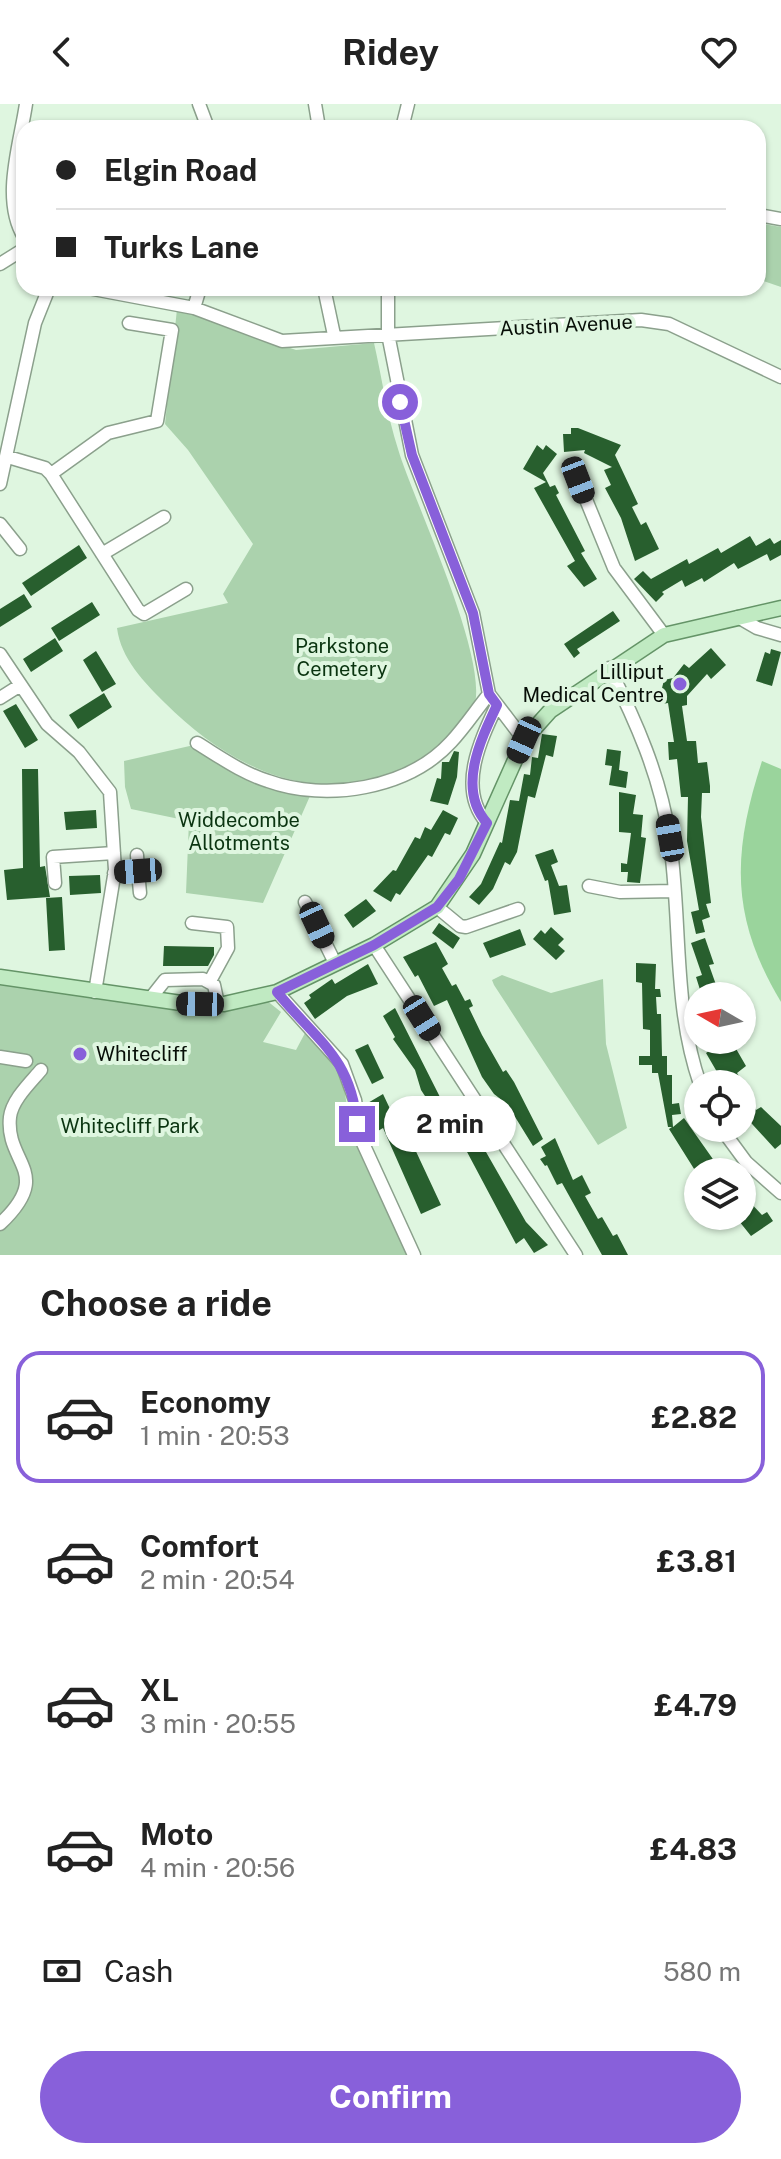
<!DOCTYPE html>
<html lang="en">
<head>
<meta charset="utf-8">
<style>
	:root { --surface:#fff; --page:#f6f6f6; --text:#222; --muted:#767676; --line:#e0e0e0; --accent:#8860da }
	body { margin:0; font-family:"Public Sans",sans-serif; background:var(--page); color:var(--text); height:100vh; display:flex; flex-direction:column; font-size:30px; white-space:nowrap }
	* { box-sizing:border-box; margin:0 }
	p { font-size:26px; color:var(--muted) }
	.icon { flex:none; width:44px; height:44px; fill:none; stroke:currentColor; stroke-width:2; stroke-linecap:round; stroke-linejoin:round }
	.map { position:relative; height:1151px; overflow:hidden }
	.sheet { display:flex; flex-direction:column; background:var(--surface); flex:1 }
	.sheet>* { flex:none }
	.banner { position:absolute; left:16px; top:16px; width:750px; height:176px; border-radius:24px; box-shadow:0 2px 6px #0004; display:grid; align-content:center; height:176px; padding:0 40px; background:var(--surface) }
	.needle { width:52px; rotate:279deg }
	.buttons { position:absolute; left:684px; top:878px; display:grid; gap:16px }
	.buttons a { display:grid; place-items:center; width:72px; height:72px; border-radius:50%; background:var(--surface); box-shadow:0 2px 6px #0004; font-size:40px }
	.end { position:absolute; width:36px; height:36px; margin:-18px; border:10px solid #8860da; background:#fff; box-shadow:0 0 0 4px #fff }
	.from { border-radius:50% }
	.bubble { position:absolute; height:56px; border-radius:28px; background:var(--surface); box-shadow:0 2px 6px #0004; font-size:26px; font-weight:700; line-height:56px; text-align:center }
	.car { position:absolute; width:24px; height:48px; margin:-24px -12px; border-radius:10px; box-shadow:0 0 6px 2px #0007; background:linear-gradient(#222 24%,#8ab4d8 0 40%,#222 0 76%,#8ab4d8 0 86%,#222 0) }
	.banner b { display:flex; align-items:center; gap:28px; height:76px; font-size:30px }
	.banner b+b { border-top:2px solid var(--line) }
	.banner i { width:20px; height:20px; background:var(--text) }
	ul { padding:0; list-style:none }
	li { display:flex; align-items:center; gap:24px; height:132px; margin:0 16px 12px; padding:0 24px; border:4px solid transparent; border-radius:24px }
	li div { flex:1 }
	li b { display:block; font-size:30px }
	li em { font-style:normal; font-weight:700 }
	li.selected { border-color:var(--accent) }
	li>.icon { width:72px; height:72px; stroke-width:1.5 }
	h2 { padding:0 40px; font-size:36px; line-height:96px }
	.pay { display:flex; align-items:center; gap:20px; height:88px; padding:0 40px; font-size:30px }
	.pay p { margin-inline-start:auto }
	.action { display:flex; gap:16px; margin-top:auto; padding:16px 40px }
	.action a { flex:1; height:92px; border-radius:48px; background:var(--accent); color:#fff; font-size:32px; font-weight:700; line-height:92px; text-align:center }
	header { display:flex; justify-content:space-between; align-items:center; height:104px; padding:0 40px; background:var(--surface); font-size:36px; font-weight:700 }
	.map>svg:first-child { display:block }
	.green { fill:#abd2ad }
	.water { fill:#9ad49c }
	.building { fill:#285f2e }
	.lines { fill:none; stroke-linecap:round; stroke-linejoin:round }
	.minor-casing { stroke:#8ba08c; stroke-width:15 }
	.major-casing { stroke:#649467; stroke-width:17 }
	.minor { stroke:#fff; stroke-width:12 }
	.major { stroke:#c0eac2; stroke-width:14 }
	.route { stroke:#8860da; stroke-width:10 }
	.poi-dot { fill:#8860da; stroke:#dff6e0; stroke-width:3 }
	.labels { text-anchor:middle; stroke-width:8; stroke-linejoin:round; paint-order:stroke }
	.street-label { font-size:20px; fill:#070e07; stroke:#dff6e0 }
	.park-label { font-size:20px; fill:#0a3410; stroke:#dff6e0 }
	.poi-label { font-size:20px; fill:#070e07; stroke:#dff6e0; text-anchor:end }
</style>
</head>
<body>
<header><svg class="icon" aria-label="back" viewBox="0 0 24 24"><path d="M15 5l-7 7 7 7"/></svg>Ridey<svg class="icon" aria-label="heart" viewBox="0 0 24 24"><path d="M12 20l-8-8c-3-5 5-10 8-4 3-6 11-1 8 4z"/></svg></header>
<div class="map">
<svg width="781" height="1151" viewBox="0 0 781 1151">
	<rect width="100%" height="100%" fill="#dff6e0"/>
	<path class="green" d="M 758,119 L 781,123 L 781,183 L 758,175 Z
		M 177,205 L 296,246 L 374,239 C 382,274 387,311 398,345 C 413,396 493,561 473,606 C 463,629 432,651 410,662 C 318,706 232,666 165,599 C 144,578 121,555 117,524 L 228,499 L 223,490 L 253,440 L 188,346 L 165,320 Z
		M 194,641 C 232,668 264,684 310,692 L 263,799 L 186,789 L 189,717 L 131,705 L 125,683 L 124,657 Z
		M 502,871 L 551,889 L 603,875 L 606,940 L 627,1024 L 598,1041 L 494,881 L 492,876 Z
		M 0,873 L 181,899 L 261,892 L 281,908 L 263,938 L 296,946 L 305,929 C 357,971 338,992 358,1044 C 372,1080 392,1115 408,1151 L 0,1151 Z"/>
	<path class="water" d="M 762,657 L 781,665 L 781,898 C 730,813 732,750 762,657 Z"/>
	<path class="building" d="M 571,324 L 578,324 L 621,341 L 615,351 L 638,400 L 632,403 L 641,421 L 646,418 L 659,445 L 635,457 L 621,414 L 605,384 L 611,381 L 604,366 L 612,363 L 584,349 L 585,346 L 564,348 L 563,330 L 571,330 Z
		M 537,341 L 543,346 L 546,341 L 557,350 L 543,369 L 550,383 L 555,381 L 559,389 L 556,391 L 585,447 L 581,449 L 597,475 L 584,483 L 567,462 L 575,457 L 534,384 L 546,378 L 523,365 Z
		M 750,432 L 756,442 L 770,434 L 774,440 L 781,436 L 781,451 L 770,457 L 767,450 L 738,465 L 734,459 L 704,478 L 702,474 L 685,483 L 682,476 L 662,488 L 664,490 L 656,498 L 634,475 L 643,467 L 651,475 L 687,455 L 689,460 L 718,444 L 721,449 Z
		M 79,441 L 87,454 L 31,492 L 22,479 Z
		M 24,490 L 32,503 L 0,523 L 0,505 Z
		M 92,498 L 100,511 L 59,537 L 51,524 Z
		M 613,507 L 620,517 L 577,545 L 580,549 L 574,554 L 564,540 Z
		M 55,534 L 63,547 L 31,568 L 23,555 Z
		M 711,544 L 726,561 L 711,575 L 707,570 L 687,592 L 687,601 L 682,602 L 687,637 L 696,637 L 698,659 L 707,658 L 710,682 L 710,689 L 702,689 L 701,713 L 711,799 L 706,800 L 710,813 L 702,816 L 705,828 L 696,830 L 691,808 L 699,806 L 687,737 L 688,693 L 681,693 L 677,655 L 669,656 L 668,638 L 674,638 L 668,599 L 662,600 L 661,588 L 664,576 L 673,574 L 684,560 L 689,564 Z
		M 771,545 L 781,548 L 772,582 L 756,577 L 765,548 L 770,550 Z
		M 96,547 L 116,580 L 102,588 L 83,556 Z
		M 104,589 L 112,603 L 78,625 L 69,611 Z
		M 16,600 L 38,636 L 25,644 L 3,607 Z
		M 542,630 L 557,632 L 553,653 L 546,651 L 535,694 L 528,692 L 517,748 L 510,761 L 505,758 L 493,785 L 479,801 L 469,793 L 481,780 L 500,738 L 502,739 L 510,696 L 519,697 L 524,670 L 530,671 L 532,653 L 538,654 Z
		M 607,645 L 621,647 L 619,666 L 628,668 L 626,684 L 609,681 L 612,662 L 605,661 Z
		M 454,647 L 459,648 L 457,673 L 448,701 L 430,697 L 437,674 L 441,675 L 442,658 L 449,658 Z
		M 22,665 L 38,665 L 40,763 L 45,762 L 50,793 L 7,796 L 4,766 L 23,764 Z
		M 619,688 L 636,691 L 633,710 L 643,711 L 641,733 L 646,734 L 640,779 L 627,778 L 628,768 L 621,768 L 621,759 L 627,760 L 631,729 L 619,728 Z
		M 96,706 L 97,724 L 66,726 L 64,708 Z
		M 443,706 L 458,714 L 450,731 L 445,729 L 432,753 L 428,751 L 400,791 L 396,789 L 391,798 L 373,787 L 393,766 L 396,767 L 415,733 L 420,735 L 425,723 L 431,726 Z
		M 553,745 L 558,758 L 551,761 L 559,782 L 567,781 L 571,808 L 554,811 L 548,776 L 545,777 L 535,751 Z
		M 100,771 L 101,789 L 70,791 L 69,772 Z
		M 62,793 L 65,846 L 49,847 L 46,794 Z
		M 366,795 L 376,807 L 353,824 L 344,811 Z
		M 439,819 L 460,834 L 453,845 L 432,829 Z
		M 551,823 L 564,835 L 558,841 L 565,847 L 556,856 L 533,835 L 541,826 L 545,830 Z
		M 520,825 L 526,841 L 490,854 L 483,839 Z
		M 705,834 L 714,860 L 709,861 L 720,892 L 702,892 L 696,873 L 702,871 L 691,839 Z
		M 436,838 L 448,860 L 442,864 L 452,882 L 456,880 L 465,897 L 470,895 L 473,902 L 469,904 L 482,931 L 503,968 L 506,966 L 514,978 L 543,1035 L 533,1042 L 507,1000 L 494,990 L 482,973 L 447,896 L 434,902 L 418,871 L 415,873 L 403,853 Z
		M 164,842 L 214,843 L 214,851 L 208,862 L 163,862 Z
		M 636,859 L 656,860 L 655,885 L 660,885 L 661,893 L 656,893 L 657,910 L 661,910 L 662,952 L 667,952 L 667,971 L 672,971 L 672,1000 L 679,999 L 681,1010 L 672,1011 L 673,1023 L 684,1014 L 722,1068 L 696,1068 L 669,1025 L 672,1023 L 668,1023 L 658,969 L 652,969 L 652,961 L 639,961 L 639,952 L 650,952 L 650,926 L 643,925 L 642,879 L 636,878 Z
		M 368,860 L 378,880 L 347,892 L 315,915 L 304,899 L 311,894 L 309,891 L 332,875 L 335,880 Z
		M 395,904 L 443,999 L 447,997 L 478,1043 L 482,1041 L 526,1118 L 548,1141 L 534,1149 L 524,1134 L 516,1140 L 466,1046 L 462,1048 L 421,986 L 415,966 L 393,935 L 395,933 L 383,912 Z
		M 708,936 L 731,936 L 746,962 L 737,969 L 742,977 L 724,980 L 706,949 L 713,944 Z
		M 368,940 L 384,974 L 372,980 L 355,946 Z
		M 742,983 L 756,1006 L 761,1003 L 781,1022 L 781,1040 L 775,1045 L 742,1009 Z
		M 383,990 L 408,1043 L 413,1041 L 441,1101 L 421,1110 L 383,1024 L 378,1027 L 366,1000 Z
		M 555,1034 L 573,1076 L 582,1071 L 591,1089 L 585,1092 L 598,1115 L 602,1113 L 613,1132 L 617,1130 L 628,1151 L 602,1151 L 562,1079 L 557,1081 L 547,1061 L 545,1062 L 540,1055 L 546,1052 L 541,1043 Z
		M 747,1095 L 762,1111 L 767,1108 L 773,1117 L 751,1132 L 735,1112 L 742,1112 L 742,1099 Z"/>
	<g class="lines">
		<defs>
			<path id="minor" d="M 199,0 L 208,24
				M 315,0 L 319,24
				M 402,24 L 408,0
				M 758,111 L 781,115
				M 24,133 C 1,95 20,41 26,0
				M 0,160 L 24,145
				M 88,184 L 194,204 L 282,237 L 641,216 L 669,220 L 781,273
				M 324,184 L 334,231
				M 388,184 L 388,230 L 412,351 L 473,509 L 489,590 L 524,636
				M 194,204 L 200,184
				M 8,353 L 45,364 L 51,370 L 138,506 L 144,510 L 186,485
				M 51,370 L 108,329 L 157,317 L 172,226 L 129,219
				M 578,376 L 614,464 L 664,531
				M 0,380 L 35,219 L 49,184
				M 0,420 L 20,445
				M 102,450 L 164,413
				M 738,513 L 757,524 L 781,531
				M 0,550 L 47,620 L 79,648 L 110,688 L 115,766 L 95,888
				M 609,564 C 636,617 660,672 669,731 C 682,813 672,900 700,980
				M 0,594 L 19,582
				M 197,639 C 220,653 242,669 268,677 C 326,698 408,685 451,638 C 465,623 476,606 489,590
				M 487,719 C 457,685 480,637 497,601
				M 137,751 L 138,767
				M 114,769 L 138,767 L 140,789
				M 55,779 L 53,753 L 114,749
				M 589,782 L 620,788 L 674,787
				M 305,798 L 335,859
				M 437,803 L 460,822 L 466,823 L 518,805
				M 192,819 L 227,823 L 228,844 L 210,877
				M 374,841 L 576,1151
				M 277,888 L 342,960 L 355,996 L 361,1035 L 414,1151
				M 150,895 L 165,876 L 203,875 L 214,881 L 218,900
				M 0,953 L 26,957
				M 721,1024 L 746,1058 L 781,1089
				M 0,1120 C 55,1068 5,1060 10,1013 C 12,996 30,979 41,966"/>
			<path id="major" d="M 0,873 L 181,899 L 224,900 L 277,888 L 374,841 L 437,803 L 473,750 L 524,636 L 550,607 L 664,531 L 781,504"/>
		</defs>
		<use href="#minor" class="minor-casing"/>
		<use href="#major" class="major-casing"/>
		<use href="#minor" class="minor"/>
		<use href="#major" class="major"/>
	</g>
	<g class="lines">
		<path class="route" d="M 357,1020 C 351,953 316,936 277,888 L 374,841 L 437,803 L 459,775 L 487,719 C 457,685 480,637 497,601 L 489,590 L 473,509 L 412,351 L 400,298"/>
	</g>
	<g class="poi-dot">
		<circle cx="680" cy="580" r="8"/>
		<circle cx="80" cy="950" r="8"/>
	</g>
	<g class="labels">
		<g class="street-label">
			<text transform="translate(566 221) rotate(-3)" y="7">Austin Avenue</text>
		</g>
		<g class="park-label">
			<text x="342" y="549">Parkstone<tspan x="342" dy="23">Cemetery</tspan></text>
			<text x="239" y="723">Widdecombe<tspan x="239" dy="23">Allotments</tspan></text>
			<text x="130" y="1029">Whitecliff Park</text>
		</g>
		<g class="poi-label">
			<text x="664" y="575">Lilliput<tspan x="664" dy="23">Medical Centre</tspan></text>
			<text x="96" y="957" text-anchor="start">Whitecliff</text>
		</g>
	</g>
</svg>
<div class="buttons">
<a><svg class="needle" viewBox="-14 -14 28 28"><path d="M0-13l5 13h-10z" fill="#e53935"/><path d="M0 13l5-13h-10z" fill="#767676"/></svg></a>
<a><svg class="icon" aria-label="locate" viewBox="0 0 24 24"><circle cx="12" cy="12" r="6"/><path d="M12 2v4M12 18v4M2 12h4M18 12h4"/></svg></a>
<a><svg class="icon" aria-label="layers" viewBox="0 0 24 24"><path d="M12 4l9 5-9 5-9-5zM3 14l9 5 9-5"/></svg></a>
</div>
<i class="end from" style="left:400px;top:298px"></i>
<i class="end" style="left:357px;top:1020px"></i>
<div class="bubble" style="left:384px;top:992px;width:132px">2 min</div>
<i class="car" style="left:578px;top:376px;rotate:159deg"></i>
<i class="car" style="left:524px;top:636px;rotate:204deg"></i>
<i class="car" style="left:670px;top:734px;rotate:350deg"></i>
<i class="car" style="left:138px;top:767px;rotate:266deg"></i>
<i class="car" style="left:317px;top:821px;rotate:155deg"></i>
<i class="car" style="left:200px;top:900px;rotate:271deg"></i>
<i class="car" style="left:422px;top:914px;rotate:148deg"></i>
<div class="banner">
<b><i class="from"></i>Elgin Road</b>
<b><i></i>Turks Lane</b>
</div>
</div>
<section class="sheet">
<h2>Choose a ride</h2>
<ul>
<li class="selected"><svg class="icon" aria-label="car" viewBox="0 0 24 24"><path d="M5 17H2v-5l4-1 3-4h7l3 4 3 1v5h-3M9 17h6M6 11h13"/><circle cx="7" cy="17" r="2"/><circle cx="17" cy="17" r="2"/></svg><div><b>Economy</b><p>1 min · 20:53</p></div><em>£2.82</em></li>
<li><svg class="icon" aria-label="car" viewBox="0 0 24 24"><path d="M5 17H2v-5l4-1 3-4h7l3 4 3 1v5h-3M9 17h6M6 11h13"/><circle cx="7" cy="17" r="2"/><circle cx="17" cy="17" r="2"/></svg><div><b>Comfort</b><p>2 min · 20:54</p></div><em>£3.81</em></li>
<li><svg class="icon" aria-label="car" viewBox="0 0 24 24"><path d="M5 17H2v-5l4-1 3-4h7l3 4 3 1v5h-3M9 17h6M6 11h13"/><circle cx="7" cy="17" r="2"/><circle cx="17" cy="17" r="2"/></svg><div><b>XL</b><p>3 min · 20:55</p></div><em>£4.79</em></li>
<li><svg class="icon" aria-label="car" viewBox="0 0 24 24"><path d="M5 17H2v-5l4-1 3-4h7l3 4 3 1v5h-3M9 17h6M6 11h13"/><circle cx="7" cy="17" r="2"/><circle cx="17" cy="17" r="2"/></svg><div><b>Moto</b><p>4 min · 20:56</p></div><em>£4.83</em></li>
</ul>
<div class="pay"><svg class="icon" aria-label="cash" viewBox="0 0 24 24"><path d="M3 7h18v10H3z"/><circle cx="12" cy="12" r="2"/></svg>Cash<p>580 m</p></div>
<div class="action"><a>Confirm</a></div>
</section>
</body>
</html>
